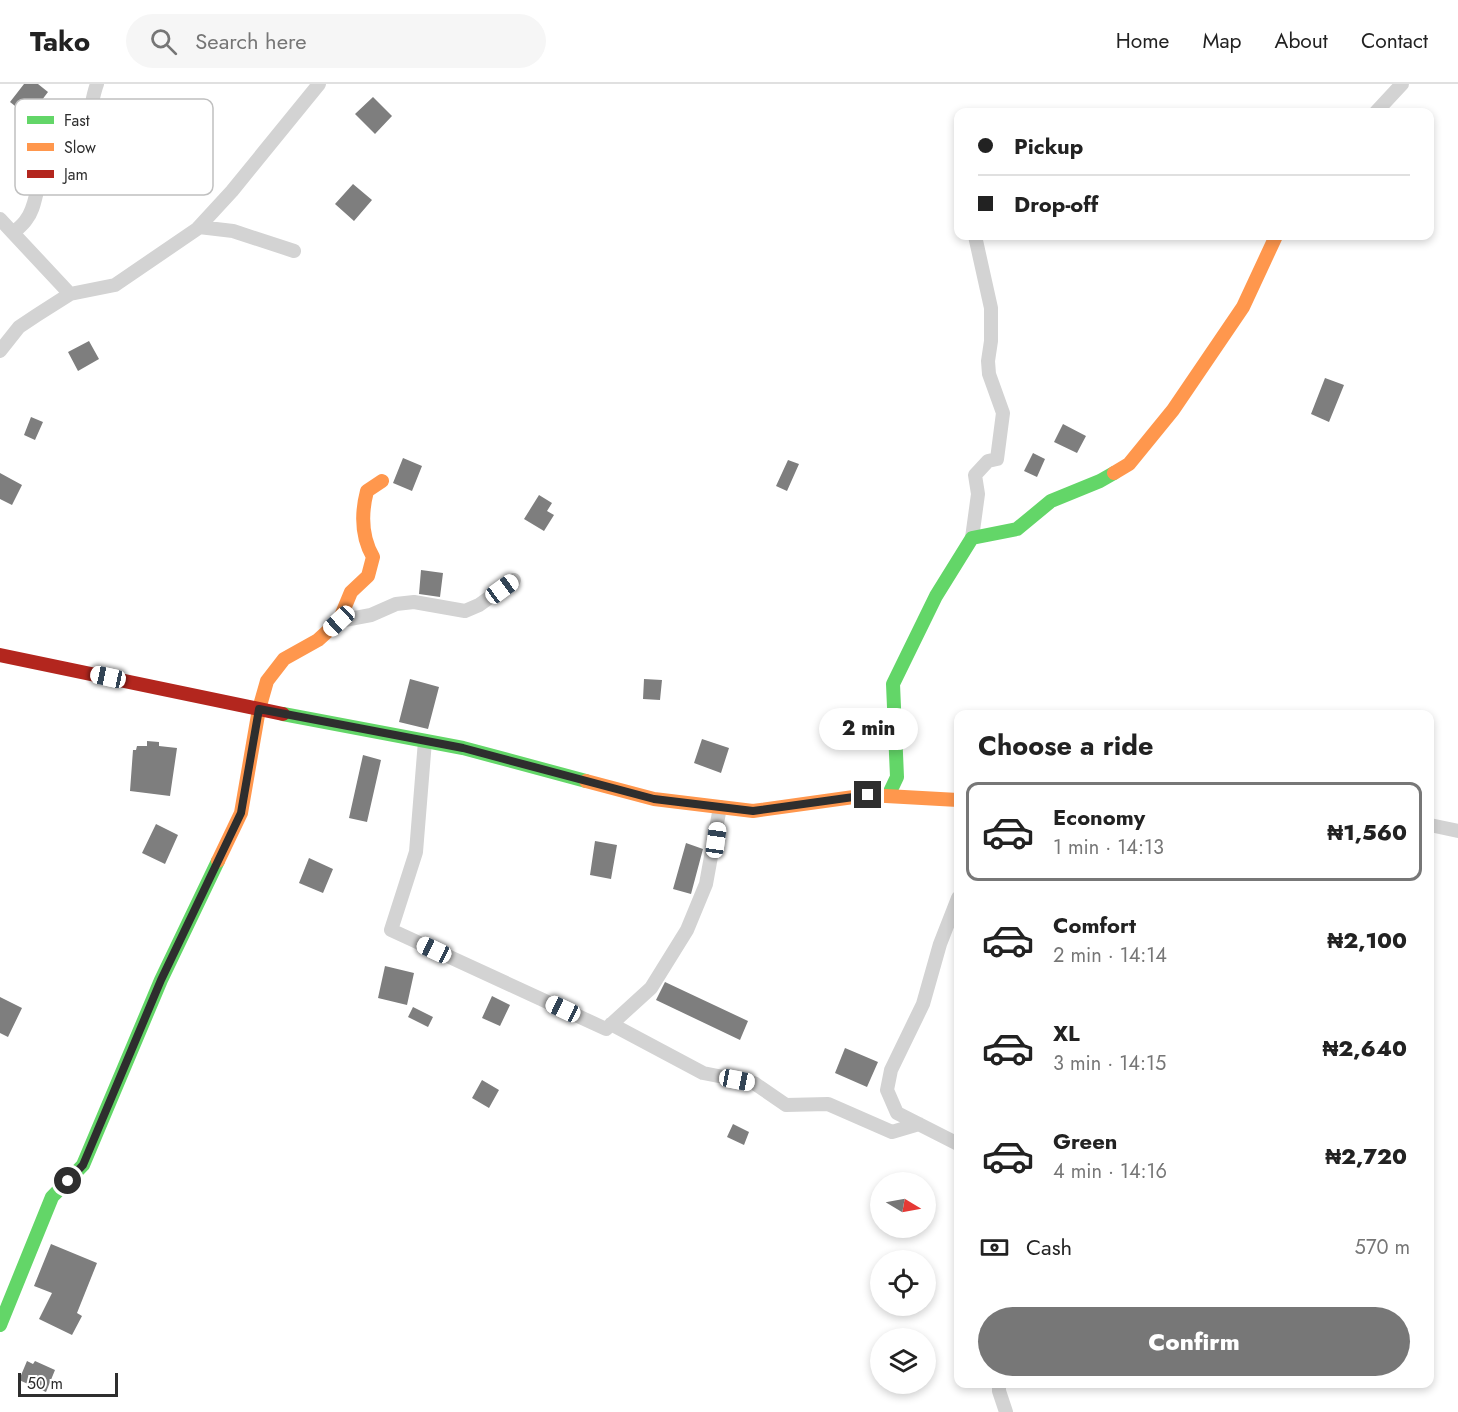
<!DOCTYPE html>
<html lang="en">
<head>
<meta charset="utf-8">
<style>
	:root { --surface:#fff; --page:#f6f6f6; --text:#222; --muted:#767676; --line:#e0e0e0; --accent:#777 }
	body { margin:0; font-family:Jost,sans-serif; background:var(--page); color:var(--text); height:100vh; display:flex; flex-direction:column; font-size:22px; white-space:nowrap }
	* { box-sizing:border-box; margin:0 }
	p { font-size:20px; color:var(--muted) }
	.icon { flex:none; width:33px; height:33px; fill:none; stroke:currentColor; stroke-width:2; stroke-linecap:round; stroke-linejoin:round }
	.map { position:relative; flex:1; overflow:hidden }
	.side { position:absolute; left:954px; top:626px; width:480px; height:678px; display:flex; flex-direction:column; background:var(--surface); border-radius:12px; box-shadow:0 3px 9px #0003 }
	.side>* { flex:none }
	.hud { position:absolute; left:954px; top:24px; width:480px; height:132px; border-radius:12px; box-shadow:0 3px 9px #0003; display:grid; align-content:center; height:132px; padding:0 24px; background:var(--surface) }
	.needle { width:39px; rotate:100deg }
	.controls { position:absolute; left:870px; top:1088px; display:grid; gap:12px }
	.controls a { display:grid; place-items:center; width:66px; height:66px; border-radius:50%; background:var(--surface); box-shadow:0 3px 9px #0003; font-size:30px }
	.scale { position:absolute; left:18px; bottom:15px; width:100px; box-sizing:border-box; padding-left:6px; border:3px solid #2e2e2e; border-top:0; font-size:16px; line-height:21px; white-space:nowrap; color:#2e2e2e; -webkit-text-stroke:4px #fff; paint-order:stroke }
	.end { position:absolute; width:27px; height:27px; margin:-14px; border:8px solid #2e2e2e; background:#fff; box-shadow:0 0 0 3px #fff }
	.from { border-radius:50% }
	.bubble { position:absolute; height:42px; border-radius:21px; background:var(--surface); box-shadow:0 3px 9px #0003; font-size:20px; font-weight:800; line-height:42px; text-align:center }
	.car { position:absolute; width:18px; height:36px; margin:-18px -9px; border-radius:8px; box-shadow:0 0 4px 2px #0007; background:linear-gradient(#fff 24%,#345 0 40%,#fff 0 76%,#345 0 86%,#fff 0) }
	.hud b { display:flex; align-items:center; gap:21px; height:57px; font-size:22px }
	.hud b+b { border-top:2px solid var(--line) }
	.hud i { width:15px; height:15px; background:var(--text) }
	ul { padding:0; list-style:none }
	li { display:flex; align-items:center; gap:18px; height:99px; margin:0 12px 9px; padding:0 12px; border:3px solid transparent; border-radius:12px }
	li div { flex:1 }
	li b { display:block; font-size:22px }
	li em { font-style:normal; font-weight:800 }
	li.selected { border-color:var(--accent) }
	li>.icon { width:54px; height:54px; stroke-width:1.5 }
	h2 { padding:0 24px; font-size:27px; line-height:72px }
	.pay { display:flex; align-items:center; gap:15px; height:66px; padding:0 24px; font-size:22px }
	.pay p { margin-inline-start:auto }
	.action { display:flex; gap:12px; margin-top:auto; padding:12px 24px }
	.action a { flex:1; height:69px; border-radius:36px; background:var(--accent); color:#fff; font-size:24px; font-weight:800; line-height:69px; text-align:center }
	header { display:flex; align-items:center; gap:36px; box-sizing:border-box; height:84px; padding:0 30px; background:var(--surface); border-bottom:2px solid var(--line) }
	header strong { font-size:28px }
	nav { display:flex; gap:33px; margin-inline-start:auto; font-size:21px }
	.search { width:420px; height:54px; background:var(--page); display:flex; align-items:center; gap:15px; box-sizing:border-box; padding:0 21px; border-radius:33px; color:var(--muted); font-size:22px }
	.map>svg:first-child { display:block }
	.building { fill:#7e7e7e }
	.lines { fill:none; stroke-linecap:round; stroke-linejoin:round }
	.street { stroke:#d3d3d3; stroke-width:14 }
	.fast { stroke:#63d668; stroke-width:14 }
	.slow { stroke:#ff974d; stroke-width:14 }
	.jam { stroke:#b3261e; stroke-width:14 }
	.route { stroke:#2e2e2e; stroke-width:8 }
	.key { fill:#fff; stroke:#c0c0c0; stroke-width:1.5 }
	.key-label { font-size:16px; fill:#2e2e2e }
</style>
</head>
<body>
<header>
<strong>Tako</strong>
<div class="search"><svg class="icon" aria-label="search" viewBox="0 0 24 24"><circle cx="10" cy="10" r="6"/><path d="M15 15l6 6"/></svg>Search here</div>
<nav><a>Home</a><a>Map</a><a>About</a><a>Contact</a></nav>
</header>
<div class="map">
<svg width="1458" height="1328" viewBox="0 0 1458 1328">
	<rect width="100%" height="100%" fill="#fff"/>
	<path class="building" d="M 24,0 L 38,0 L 48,8 L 29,33 L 10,18 Z
		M 373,13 L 392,32 L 375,50 L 355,30 Z
		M 353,100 L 372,116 L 354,137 L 335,120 Z
		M 89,257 L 99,275 L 78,287 L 68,268 Z
		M 1325,294 L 1344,301 L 1329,338 L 1311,330 Z
		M 31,333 L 43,338 L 35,356 L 24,351 Z
		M 1063,340 L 1086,352 L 1077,369 L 1054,358 Z
		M 1033,369 L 1045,375 L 1037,393 L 1024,387 Z
		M 403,374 L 422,382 L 412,407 L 393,399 Z
		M 788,376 L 799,380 L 787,407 L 776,402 Z
		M 0,389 L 22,401 L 12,421 L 0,415 Z
		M 539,411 L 552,419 L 547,427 L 554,431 L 544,447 L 524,435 Z
		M 421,486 L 443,489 L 440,513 L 419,510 Z
		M 410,595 L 439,603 L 428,645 L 399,638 Z
		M 644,595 L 662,596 L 660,616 L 643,615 Z
		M 702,655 L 729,664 L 721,689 L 694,679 Z
		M 147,657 L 159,658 L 159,662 L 177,664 L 170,712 L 130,707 L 133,666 L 136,666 L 137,662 L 147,662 Z
		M 363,671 L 381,676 L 367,738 L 349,734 Z
		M 156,740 L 178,751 L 165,780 L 142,769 Z
		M 595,757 L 617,761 L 611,795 L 590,791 Z
		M 686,759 L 703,765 L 691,810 L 673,805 Z
		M 309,774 L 333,785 L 323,809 L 299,799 Z
		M 385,882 L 414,889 L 407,921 L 378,914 Z
		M 665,898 L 748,937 L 740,956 L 656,916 Z
		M 492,912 L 510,921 L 500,942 L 482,934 Z
		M 0,913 L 22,924 L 8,953 L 0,949 Z
		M 413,923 L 433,933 L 428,943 L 408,933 Z
		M 845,964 L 878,978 L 867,1003 L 835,989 Z
		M 482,996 L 499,1006 L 489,1024 L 472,1014 Z
		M 733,1040 L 749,1048 L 744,1061 L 727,1053 Z
		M 51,1160 L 97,1179 L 77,1229 L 82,1232 L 72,1251 L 39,1235 L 52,1209 L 34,1202 Z
		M 27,1277 L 33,1280 L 35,1277 L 55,1286 L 46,1308 L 19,1296 Z"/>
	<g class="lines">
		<path class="street" d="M 1376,28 L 1402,0
			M 0,135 L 13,149
			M 199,143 L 233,147 L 294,167
			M 70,210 L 13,149 C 17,145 23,141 26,136 C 36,124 35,106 42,93 C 51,76 66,70 78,57 C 91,42 90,18 97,0
			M 0,267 L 19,243 L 37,231 L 70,210 L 115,201 L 197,145 L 232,107 L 319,0
			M 972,454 L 978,410 L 975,391 L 988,377 L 997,375 L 1003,329 L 989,290 L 988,277 L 991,257 L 991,224 L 975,152
			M 339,537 L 371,531 L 396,520 L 414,518 L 465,527 L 479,521 L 514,496
			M 425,657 L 416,768 L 391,846 L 606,945 L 651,904 L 687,846 L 706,800 L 720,723
			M 1430,741 L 1458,747
			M 958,814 L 940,860 L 923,920 L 891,986 L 887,1006 L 897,1029 L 958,1060
			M 611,940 L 703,989 L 754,999 L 786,1021 L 828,1020 L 892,1048 L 919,1040
			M 999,1299 L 999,1307 L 1006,1328"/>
		<path class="fast" d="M 283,630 L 463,664 L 586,697
			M 888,712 L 897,693 L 893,600 L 936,512 L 972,454 L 1017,445 L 1051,417 L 1100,397 L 1114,389
			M 0,1241 L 52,1113 L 83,1081 L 161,896 L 218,777"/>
		<path class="slow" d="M 1114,389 L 1129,380 L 1173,326 L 1243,223 L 1276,152
			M 586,697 L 654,715 L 753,727 L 868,711 L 958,716
			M 218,777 L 241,729 L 259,625 L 267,597 L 284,575 L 318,556 L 339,537 L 351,508 L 368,492 L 373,473 C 361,452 361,430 367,407 L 382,397"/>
		<path class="jam" d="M 0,571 L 283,630"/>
	</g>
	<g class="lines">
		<path class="route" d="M 68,1097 L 83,1081 L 161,896 L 241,729 L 259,625 L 463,664 L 654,715 L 753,727 L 868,711"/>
	</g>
	<rect x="15" y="15" width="198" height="96" rx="9" class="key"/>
	<rect x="27" y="32" width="27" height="8" fill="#63d668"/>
	<rect x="27" y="59" width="27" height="8" fill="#ff974d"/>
	<rect x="27" y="86" width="27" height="8" fill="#b3261e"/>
	<g class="key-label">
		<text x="64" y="42">Fast</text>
		<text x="64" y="69">Slow</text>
		<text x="64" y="96">Jam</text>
	</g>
</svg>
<div class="controls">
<a><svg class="needle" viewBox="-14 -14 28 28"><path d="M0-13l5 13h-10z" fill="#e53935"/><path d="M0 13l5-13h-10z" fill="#767676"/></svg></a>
<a><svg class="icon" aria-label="locate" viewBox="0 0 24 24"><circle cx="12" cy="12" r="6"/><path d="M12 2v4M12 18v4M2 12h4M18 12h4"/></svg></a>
<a><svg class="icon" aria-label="layers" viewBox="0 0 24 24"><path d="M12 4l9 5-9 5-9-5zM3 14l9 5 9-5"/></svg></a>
</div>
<div class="scale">50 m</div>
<i class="end from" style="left:68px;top:1097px"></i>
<i class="end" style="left:868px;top:711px"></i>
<div class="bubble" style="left:819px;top:624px;width:99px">2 min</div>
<i class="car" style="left:502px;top:505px;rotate:54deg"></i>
<i class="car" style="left:339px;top:537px;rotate:227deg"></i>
<i class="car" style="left:108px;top:593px;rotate:282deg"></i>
<i class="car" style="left:716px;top:756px;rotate:8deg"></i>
<i class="car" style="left:434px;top:866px;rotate:295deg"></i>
<i class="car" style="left:563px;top:925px;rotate:295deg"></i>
<i class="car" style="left:737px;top:996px;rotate:101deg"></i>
<div class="hud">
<b><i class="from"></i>Pickup</b>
<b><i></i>Drop-off</b>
</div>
<section class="side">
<h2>Choose a ride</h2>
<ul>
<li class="selected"><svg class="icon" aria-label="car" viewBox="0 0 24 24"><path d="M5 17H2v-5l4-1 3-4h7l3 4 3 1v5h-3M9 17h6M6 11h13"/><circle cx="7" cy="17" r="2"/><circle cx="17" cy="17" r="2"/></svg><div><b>Economy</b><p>1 min · 14:13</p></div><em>₦1,560</em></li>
<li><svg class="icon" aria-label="car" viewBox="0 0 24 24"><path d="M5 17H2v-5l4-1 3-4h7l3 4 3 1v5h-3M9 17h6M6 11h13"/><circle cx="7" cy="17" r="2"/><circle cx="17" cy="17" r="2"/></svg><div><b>Comfort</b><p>2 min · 14:14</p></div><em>₦2,100</em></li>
<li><svg class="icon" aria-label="car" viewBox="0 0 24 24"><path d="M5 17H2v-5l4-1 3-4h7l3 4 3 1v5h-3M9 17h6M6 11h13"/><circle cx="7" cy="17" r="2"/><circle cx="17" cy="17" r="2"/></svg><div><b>XL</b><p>3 min · 14:15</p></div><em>₦2,640</em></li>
<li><svg class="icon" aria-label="car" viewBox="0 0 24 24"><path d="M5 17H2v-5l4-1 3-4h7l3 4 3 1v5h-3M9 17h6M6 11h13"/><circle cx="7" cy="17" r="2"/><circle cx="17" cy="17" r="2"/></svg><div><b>Green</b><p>4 min · 14:16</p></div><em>₦2,720</em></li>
</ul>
<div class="pay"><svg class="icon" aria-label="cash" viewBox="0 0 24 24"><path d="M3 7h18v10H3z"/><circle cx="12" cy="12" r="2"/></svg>Cash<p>570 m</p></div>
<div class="action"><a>Confirm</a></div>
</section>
</div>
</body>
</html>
